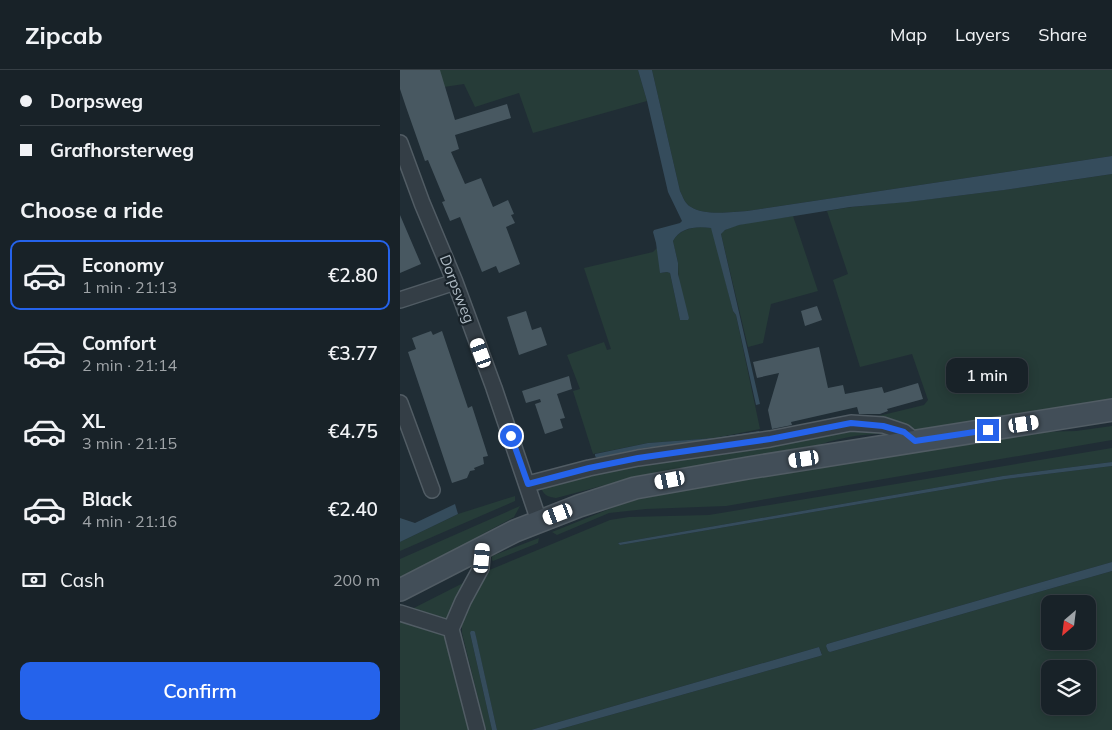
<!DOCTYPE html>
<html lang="en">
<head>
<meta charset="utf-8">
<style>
	:root { --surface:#182228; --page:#252f34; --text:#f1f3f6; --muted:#9fa4a8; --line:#363f45; --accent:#2563eb }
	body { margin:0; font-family:Mulish,sans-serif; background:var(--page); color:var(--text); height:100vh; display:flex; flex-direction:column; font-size:19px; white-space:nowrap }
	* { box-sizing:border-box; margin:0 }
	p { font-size:16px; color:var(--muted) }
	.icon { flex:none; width:28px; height:28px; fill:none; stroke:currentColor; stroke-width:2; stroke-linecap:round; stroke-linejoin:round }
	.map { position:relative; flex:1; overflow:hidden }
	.side { display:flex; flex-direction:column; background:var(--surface); width:400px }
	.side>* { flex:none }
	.top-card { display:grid; align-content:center; height:110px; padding:0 20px; background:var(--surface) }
	.needle { width:32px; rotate:208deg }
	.buttons { position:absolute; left:641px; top:525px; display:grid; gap:10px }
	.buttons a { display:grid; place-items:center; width:55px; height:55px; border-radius:10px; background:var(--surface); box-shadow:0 2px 12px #0003,0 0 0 1px var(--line); font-size:25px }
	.end { position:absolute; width:22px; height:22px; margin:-11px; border:6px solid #2563eb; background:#fff; box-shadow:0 0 0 2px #fff }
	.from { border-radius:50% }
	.bubble { position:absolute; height:35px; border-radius:10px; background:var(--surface); box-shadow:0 2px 12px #0003,0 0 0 1px var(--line); font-size:16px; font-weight:600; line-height:35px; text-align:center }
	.car { position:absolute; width:15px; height:30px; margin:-15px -8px; border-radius:6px; box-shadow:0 0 4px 1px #0007; background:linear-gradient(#fff 24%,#345 0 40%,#fff 0 76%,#345 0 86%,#fff 0) }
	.top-card b { display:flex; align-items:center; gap:18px; height:48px; font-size:19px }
	.top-card b+b { border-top:1px solid var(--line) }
	.top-card i { width:12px; height:12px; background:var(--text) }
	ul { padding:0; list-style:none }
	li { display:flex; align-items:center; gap:15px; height:70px; margin:0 10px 8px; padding:0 10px; border:2px solid transparent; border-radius:10px }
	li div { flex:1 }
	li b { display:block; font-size:19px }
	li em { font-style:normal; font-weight:600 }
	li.on { border-color:var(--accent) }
	li>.icon { width:45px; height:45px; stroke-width:1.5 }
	h2 { padding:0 20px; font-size:22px; line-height:60px }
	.pay { display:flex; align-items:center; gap:12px; height:55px; padding:0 20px; font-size:19px }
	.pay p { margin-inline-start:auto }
	.cta { display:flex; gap:10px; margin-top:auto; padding:10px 20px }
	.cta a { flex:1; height:58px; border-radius:10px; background:var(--accent); color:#fff; font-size:20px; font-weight:600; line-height:58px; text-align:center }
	header { display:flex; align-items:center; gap:30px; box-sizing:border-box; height:70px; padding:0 25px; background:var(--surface); border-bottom:1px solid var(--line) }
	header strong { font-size:24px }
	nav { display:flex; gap:28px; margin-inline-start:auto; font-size:18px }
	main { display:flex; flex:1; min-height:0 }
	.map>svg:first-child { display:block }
	.green { fill:#263c38; fill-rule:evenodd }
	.water { fill:#354c5c }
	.building { fill:#485861 }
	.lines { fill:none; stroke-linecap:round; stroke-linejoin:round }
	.minor-casing { stroke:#515c64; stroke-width:18 }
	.secondary-casing { stroke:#515c64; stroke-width:24 }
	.minor { stroke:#343e46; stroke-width:15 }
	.secondary { stroke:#424e58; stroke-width:21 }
	.route { stroke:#2563eb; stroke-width:6 }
	.labels { text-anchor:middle; stroke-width:4.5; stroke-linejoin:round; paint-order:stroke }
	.street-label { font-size:15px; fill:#aebac3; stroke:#19232a }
</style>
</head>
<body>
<header>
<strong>Zipcab</strong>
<nav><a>Map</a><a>Layers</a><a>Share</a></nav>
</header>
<main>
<section class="side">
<div class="top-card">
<b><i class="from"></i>Dorpsweg</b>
<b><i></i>Grafhorsterweg</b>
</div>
<h2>Choose a ride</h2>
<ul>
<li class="on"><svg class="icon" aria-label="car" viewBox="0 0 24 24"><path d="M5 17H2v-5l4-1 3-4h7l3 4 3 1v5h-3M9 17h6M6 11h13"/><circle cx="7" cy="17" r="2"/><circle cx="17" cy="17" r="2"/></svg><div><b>Economy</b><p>1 min · 21:13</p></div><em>€2.80</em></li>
<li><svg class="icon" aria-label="car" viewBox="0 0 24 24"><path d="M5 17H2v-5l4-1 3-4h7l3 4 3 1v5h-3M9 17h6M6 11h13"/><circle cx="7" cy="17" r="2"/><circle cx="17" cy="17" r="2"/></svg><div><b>Comfort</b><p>2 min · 21:14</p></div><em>€3.77</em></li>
<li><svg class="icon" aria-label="car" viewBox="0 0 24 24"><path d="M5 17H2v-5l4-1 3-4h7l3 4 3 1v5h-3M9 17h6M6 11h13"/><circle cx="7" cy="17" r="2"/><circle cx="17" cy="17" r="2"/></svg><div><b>XL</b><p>3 min · 21:15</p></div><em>€4.75</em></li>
<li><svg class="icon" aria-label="car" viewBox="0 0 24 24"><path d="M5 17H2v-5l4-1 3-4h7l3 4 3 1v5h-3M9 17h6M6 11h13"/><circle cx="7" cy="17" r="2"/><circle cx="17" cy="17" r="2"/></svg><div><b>Black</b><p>4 min · 21:16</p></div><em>€2.40</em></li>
</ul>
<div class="pay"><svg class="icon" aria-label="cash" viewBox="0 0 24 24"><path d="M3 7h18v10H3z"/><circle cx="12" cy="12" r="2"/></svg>Cash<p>200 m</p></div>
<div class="cta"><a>Confirm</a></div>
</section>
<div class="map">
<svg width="712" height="660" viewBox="0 0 712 660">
	<rect width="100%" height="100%" fill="#202d35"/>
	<path class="green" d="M 38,0 L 238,0 L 247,31 L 133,63 L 119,23 L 75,37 L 64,14 L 44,17 Z
		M 252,0 L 712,0 L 712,86 L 347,141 C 332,142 304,146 291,137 C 285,134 283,127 280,121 Z
		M 712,104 L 712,331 L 546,357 L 513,361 L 466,349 L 524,335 L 528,330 L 512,284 L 460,297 L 433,210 L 448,204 L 427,141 C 458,135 490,134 522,130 C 585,123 649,114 712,104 Z
		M 393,146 L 418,221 L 371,234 L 363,273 L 348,277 L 321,164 C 329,152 377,149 393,146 Z
		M 301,157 L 311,158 L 313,161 L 333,241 L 336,245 L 360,359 L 315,368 L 248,373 L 193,384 L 173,321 L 180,319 L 167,285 L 204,272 L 207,280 L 211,279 L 184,198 L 253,182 L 257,178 L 262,203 L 267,202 L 270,203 L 280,250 L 278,193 L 273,171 C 279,160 290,158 301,157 Z
		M 462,356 L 491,364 C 464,363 436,368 411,378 L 232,408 L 156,428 C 148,427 143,425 141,417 L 150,411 Z
		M 712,356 L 712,370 L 326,436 L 246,439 L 209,443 L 157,465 L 152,462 L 217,436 L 239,429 L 291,419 L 292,417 L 634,362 L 676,361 Z
		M 712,378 L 712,392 L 603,406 L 218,473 L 220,475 L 606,409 L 712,396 L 712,492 L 427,574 L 426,576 L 428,581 L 430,582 L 712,501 L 712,660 L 157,660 L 420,586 L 422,584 L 419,577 L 131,660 L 97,660 L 75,563 L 70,563 L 92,660 L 86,660 L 62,563 L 62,555 L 69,530 L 87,501 L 210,450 L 229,447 L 309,445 ZM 650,534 L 688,534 L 688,571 L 650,571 ZM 650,599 L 688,599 L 688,636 L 650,636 Z
		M 115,426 L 115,431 L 0,481 L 0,472 L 58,444 Z
		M 120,436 L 114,447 L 79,466 L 79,467 L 0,509 L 0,489 Z
		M 139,468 L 138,473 L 93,491 L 92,490 L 92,486 Z
		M 69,510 L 52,548 L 43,551 L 8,541 Z
		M 0,551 L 11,552 L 49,565 L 71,660 L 0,660 Z"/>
	<path class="water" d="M 238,0 L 252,0 L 280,121 C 283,127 285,134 291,137 C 304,146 332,142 347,141 L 712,86 L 712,104 L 604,120 L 508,132 L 450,137 L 339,155 L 325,160 L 321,164 L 360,334 L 356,335 L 336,245 L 333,241 L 311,158 C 297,156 280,157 273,171 L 278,193 L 278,204 L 289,248 L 288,250 L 280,250 L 270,203 L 267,202 L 260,203 L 256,173 L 253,162 L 254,160 L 280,153 L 282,151 L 268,122 L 247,31 Z
		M 359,361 L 360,363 L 330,369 L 244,378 L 197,388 L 195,386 L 195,384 L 248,373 L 315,368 Z
		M 712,392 L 712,396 L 606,409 L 220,475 L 218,473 L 603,406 Z
		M 55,434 L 58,444 L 0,472 L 0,448 L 15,453 Z
		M 712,492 L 712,501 L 430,582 L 428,581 L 426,576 L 427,574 Z
		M 71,561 L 74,561 L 75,562 L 97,660 L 92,660 L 70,563 Z
		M 419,577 L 422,585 L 420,586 L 157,660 L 131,660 Z"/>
	<path class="building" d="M 0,0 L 40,0 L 55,50 L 107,34 L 111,48 L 55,65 L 59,79 L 51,82 L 65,114 L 81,108 L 93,137 L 108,130 L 114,144 L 111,145 L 115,153 L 106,157 L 120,194 L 99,203 L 96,196 L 82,202 L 60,147 L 50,151 L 42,132 L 45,131 L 28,90 L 25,91 L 6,37 L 0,19 Z
		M 0,145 L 21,194 L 0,203 Z
		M 417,236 L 422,250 L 405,256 L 401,241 Z
		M 126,241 L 132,260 L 141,257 L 147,275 L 119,285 L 107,247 Z
		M 31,261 L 33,265 L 42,261 L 68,338 L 72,336 L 88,386 L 83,387 L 84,394 L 74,398 L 75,400 L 70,401 L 67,408 L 52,413 L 8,282 L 16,279 L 12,268 Z
		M 419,277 L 428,318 L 443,315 L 445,324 L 482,317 L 484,323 L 518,313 L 523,329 L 487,339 L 488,341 L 480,344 L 459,344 L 457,337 L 391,352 L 392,355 L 372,359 L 368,340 L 379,303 L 357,308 L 353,292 Z
		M 169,306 L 172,319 L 157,324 L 165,348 L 160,349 L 163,358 L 145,364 L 135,334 L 141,332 L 140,329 L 126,333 L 122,321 Z"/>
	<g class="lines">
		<defs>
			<path id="minor" d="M 0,73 L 22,133 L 55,212 L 94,318 L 139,451
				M 0,230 L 55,212
				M 0,333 L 32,420
				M 128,414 L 189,398 L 238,388 L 370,369 L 451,353 L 483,355 L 504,362 L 515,371
				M 0,543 L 51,559
				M 77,660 L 51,559 L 63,531 L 81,498 L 83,477"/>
			<path id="secondary" d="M 0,520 L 115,461 L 179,436 L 235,418 L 348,398 L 712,340"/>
		</defs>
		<use href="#minor" class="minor-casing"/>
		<use href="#secondary" class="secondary-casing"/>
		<use href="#minor" class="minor"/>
		<use href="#secondary" class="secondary"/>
	</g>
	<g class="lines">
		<path class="route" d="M 111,366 L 128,414 L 189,398 L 238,388 L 370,369 L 451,353 L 483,356 L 504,362 L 515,371 L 588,360"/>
	</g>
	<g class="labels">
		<g class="street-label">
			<text transform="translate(57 219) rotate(69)" y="5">Dorpsweg</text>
		</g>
	</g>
</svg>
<div class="buttons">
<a><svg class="needle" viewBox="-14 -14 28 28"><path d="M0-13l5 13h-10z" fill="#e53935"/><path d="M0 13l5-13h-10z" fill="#9fa4a8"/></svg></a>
<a><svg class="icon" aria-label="layers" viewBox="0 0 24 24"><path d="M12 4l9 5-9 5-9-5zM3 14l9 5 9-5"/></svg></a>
</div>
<i class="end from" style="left:111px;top:366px"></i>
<i class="end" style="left:588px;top:360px"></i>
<div class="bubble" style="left:546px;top:288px;width:82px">1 min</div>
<i class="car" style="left:81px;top:283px;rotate:340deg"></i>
<i class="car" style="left:624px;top:354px;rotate:81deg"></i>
<i class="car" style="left:404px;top:389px;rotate:261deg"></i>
<i class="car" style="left:270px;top:410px;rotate:259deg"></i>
<i class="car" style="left:158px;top:444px;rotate:249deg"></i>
<i class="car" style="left:82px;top:488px;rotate:5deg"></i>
</div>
</main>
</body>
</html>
